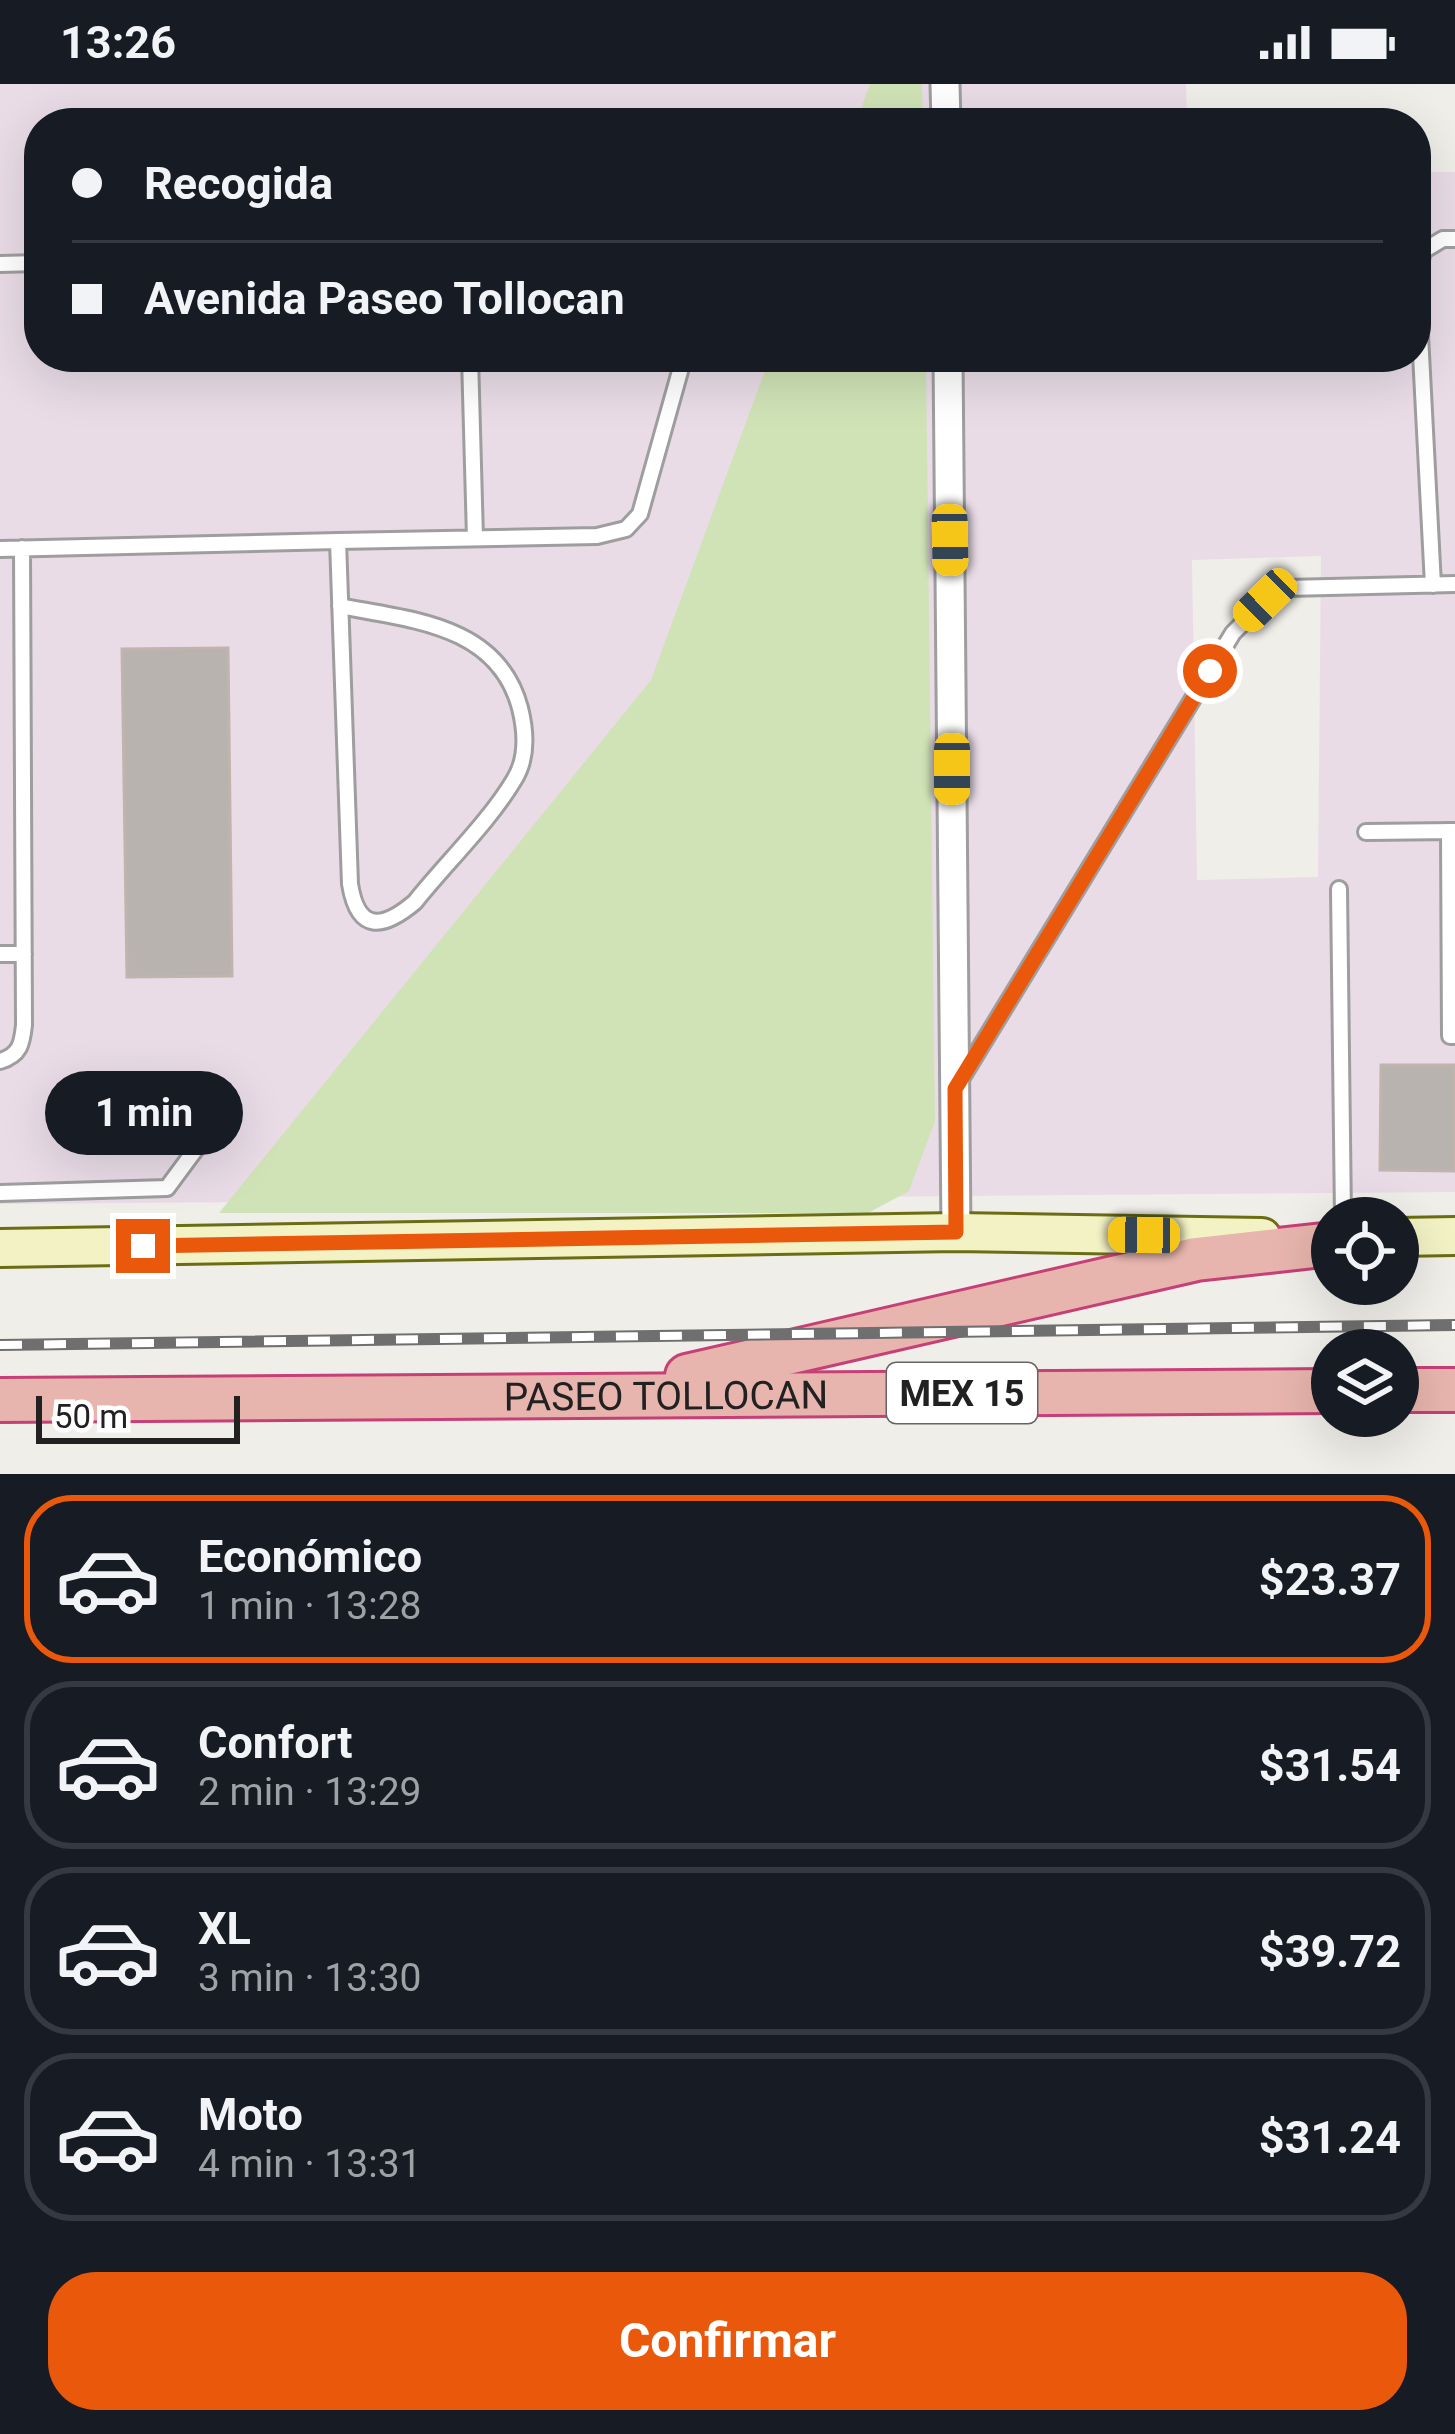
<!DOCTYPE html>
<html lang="es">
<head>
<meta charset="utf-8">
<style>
	:root { --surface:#171b24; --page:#20242c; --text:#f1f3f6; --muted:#9ea1a6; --line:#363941; --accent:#ea580c }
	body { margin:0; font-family:Roboto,sans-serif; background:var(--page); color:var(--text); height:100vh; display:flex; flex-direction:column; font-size:45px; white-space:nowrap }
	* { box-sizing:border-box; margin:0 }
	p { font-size:39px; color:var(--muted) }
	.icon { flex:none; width:66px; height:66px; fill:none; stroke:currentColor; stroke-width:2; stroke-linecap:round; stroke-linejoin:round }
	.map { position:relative; height:1390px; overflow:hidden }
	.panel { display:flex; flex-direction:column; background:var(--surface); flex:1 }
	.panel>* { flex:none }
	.banner { position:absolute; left:24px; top:24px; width:1407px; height:264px; border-radius:48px; box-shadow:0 12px 48px #0002; display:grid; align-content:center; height:264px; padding:0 48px; background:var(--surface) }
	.tools { position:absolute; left:1311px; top:1113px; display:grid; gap:24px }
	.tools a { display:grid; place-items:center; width:108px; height:108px; border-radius:50%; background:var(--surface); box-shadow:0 12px 48px #0002; font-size:60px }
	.scale { position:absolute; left:36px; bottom:30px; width:204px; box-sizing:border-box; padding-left:12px; border:6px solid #212121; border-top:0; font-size:33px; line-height:42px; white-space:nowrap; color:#212121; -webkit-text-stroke:9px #fff; paint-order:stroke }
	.end { position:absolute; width:54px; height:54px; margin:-27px; border:15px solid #ea580c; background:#fff; box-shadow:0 0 0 6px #fff }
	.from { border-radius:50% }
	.bubble { position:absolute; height:84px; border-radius:42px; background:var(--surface); box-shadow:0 12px 48px #0002; font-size:39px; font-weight:700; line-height:84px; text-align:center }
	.car { position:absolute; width:36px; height:72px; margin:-36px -18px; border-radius:15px; box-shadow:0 0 9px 3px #0007; background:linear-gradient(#f5c518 24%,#345 0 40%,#f5c518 0 76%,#345 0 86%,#f5c518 0) }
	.banner b { display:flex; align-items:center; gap:42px; height:114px; font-size:45px }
	.banner b+b { border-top:3px solid var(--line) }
	.banner i { width:30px; height:30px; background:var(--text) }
	ul { padding:21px 0 0; list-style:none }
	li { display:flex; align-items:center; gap:36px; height:168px; margin:0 24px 18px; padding:0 24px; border:6px solid var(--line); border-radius:48px }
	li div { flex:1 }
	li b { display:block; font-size:45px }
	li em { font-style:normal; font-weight:700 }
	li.active { border-color:var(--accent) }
	li>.icon { width:108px; height:108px; stroke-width:1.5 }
	.action { display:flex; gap:24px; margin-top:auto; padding:24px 48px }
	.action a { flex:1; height:138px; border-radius:48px; background:var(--accent); color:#fff; font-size:48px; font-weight:700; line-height:138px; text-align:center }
	.status { display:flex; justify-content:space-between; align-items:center; height:84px; padding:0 60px; background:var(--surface); direction:ltr }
	.status svg { height:33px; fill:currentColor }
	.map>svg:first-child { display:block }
	.industrial { fill:#e9dce7; fill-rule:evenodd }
	.grass { fill:#d0e3b6 }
	.building { fill:#b9b3af; stroke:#c0b4ad; stroke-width:3 }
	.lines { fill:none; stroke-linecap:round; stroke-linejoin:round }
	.service-casing { stroke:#9e9e9e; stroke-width:20 }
	.minor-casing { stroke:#9e9e9e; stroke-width:33 }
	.secondary-casing { stroke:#6a6d13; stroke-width:42 }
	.trunk-casing { stroke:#c63f76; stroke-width:48 }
	.service { stroke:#fff; stroke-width:14 }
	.minor { stroke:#fff; stroke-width:27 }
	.secondary { stroke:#f3f2c5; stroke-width:36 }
	.trunk { stroke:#e7b5ad; stroke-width:42 }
	.rail-casing { stroke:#6f6f6f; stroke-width:12 }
	.rail { stroke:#fff; stroke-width:8; stroke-dasharray:22; stroke-linecap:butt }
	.route { stroke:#ea580c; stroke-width:15 }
	.labels { text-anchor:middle; stroke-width:9; stroke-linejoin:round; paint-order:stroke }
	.shield { fill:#fff; stroke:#646464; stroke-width:3 }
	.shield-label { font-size:36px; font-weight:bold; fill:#212121 }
	.street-label { font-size:39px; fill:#212121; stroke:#fff }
</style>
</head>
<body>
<div class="status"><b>13:26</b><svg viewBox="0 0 49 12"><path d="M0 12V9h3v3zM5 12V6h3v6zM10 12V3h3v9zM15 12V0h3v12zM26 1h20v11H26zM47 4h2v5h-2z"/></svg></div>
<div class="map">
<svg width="1455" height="1390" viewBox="0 0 1455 1390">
	<rect width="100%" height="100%" fill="#f0eee9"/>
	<path class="industrial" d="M 0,0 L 1186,0 L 1187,39 L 39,39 L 39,273 L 1416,273 L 1416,88 L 1455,88 L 1455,1108 L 0,1120 ZM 1321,472 L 1318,793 L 1197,796 L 1192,476 Z"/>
	<path class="grass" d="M 870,0 L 922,0 L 923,39 L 856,39 Z
		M 770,273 L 926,273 L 935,1037 L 909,1107 L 868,1129 L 219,1129 L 651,596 Z"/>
	<path class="building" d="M 228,564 L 232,892 L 127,893 L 122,565 Z
		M 1381,981 L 1454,981 L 1454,1087 L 1380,1086 Z"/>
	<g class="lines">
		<defs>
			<path id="service" d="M 0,180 L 39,179
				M 470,273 L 475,454
				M 338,457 L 597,452 L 626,445 L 640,430 L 684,273
				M 0,465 L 338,457 L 350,800 C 358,849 383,845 415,818 C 446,779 489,738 514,696 C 528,674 526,648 520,624 C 498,541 412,536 340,522
				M 1433,501 L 1417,193 L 1423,167 L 1443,155 L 1455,155
				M 1449,747 L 1450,952 L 1455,952
				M 1366,748 L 1455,747
				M 1339,805 L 1343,1134
				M 0,870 L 24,870
				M 0,977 C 20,971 22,960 24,941 L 22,464
				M 961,995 L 1233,549 L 1266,516 L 1287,504 L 1455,500
				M 0,1109 L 167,1104 L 215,1039"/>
			<path id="minor" d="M 945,0 L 946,39
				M 948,273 L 956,1148"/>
			<path id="secondary" d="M 1398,1153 L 1455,1152
				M 0,1164 L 956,1148 L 1262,1153"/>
			<g id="trunk">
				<path d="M 687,1292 L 1196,1175 L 1332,1160"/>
				<path d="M 1398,1306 L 1455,1306"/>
				<path id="s1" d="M 0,1316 L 1332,1307"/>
			</g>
		</defs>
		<use href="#service" class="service-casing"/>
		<use href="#minor" class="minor-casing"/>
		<use href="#secondary" class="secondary-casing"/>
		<use href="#trunk" class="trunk-casing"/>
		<use href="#service" class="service"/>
		<use href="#minor" class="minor"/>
		<use href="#secondary" class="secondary"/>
		<use href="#trunk" class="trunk"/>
		<defs>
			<path id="rail" d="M 0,1261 L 1455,1241"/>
		</defs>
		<use href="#rail" class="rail-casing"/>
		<use href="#rail" class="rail"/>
	</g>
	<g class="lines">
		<path class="route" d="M 143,1162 L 956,1148 L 955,1005 L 1210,587"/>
	</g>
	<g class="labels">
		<rect class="shield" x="887" y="1279" width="150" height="60" rx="9"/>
		<g class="shield-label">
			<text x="962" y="1322">MEX 15</text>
		</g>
		<g class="street-label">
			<text dy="14" stroke="none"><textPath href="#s1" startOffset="666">PASEO TOLLOCAN</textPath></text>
		</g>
	</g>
</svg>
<div class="tools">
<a><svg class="icon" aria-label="locate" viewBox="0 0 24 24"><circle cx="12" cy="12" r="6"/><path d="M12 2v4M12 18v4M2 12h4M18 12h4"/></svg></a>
<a><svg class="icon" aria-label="layers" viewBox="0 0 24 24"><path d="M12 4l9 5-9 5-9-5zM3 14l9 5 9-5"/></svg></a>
</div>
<div class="scale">50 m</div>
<i class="end from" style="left:1210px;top:587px"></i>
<i class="end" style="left:143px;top:1162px"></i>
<div class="bubble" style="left:45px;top:987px;width:198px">1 min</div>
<i class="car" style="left:950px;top:456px;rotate:179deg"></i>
<i class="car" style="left:1265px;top:516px;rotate:226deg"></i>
<i class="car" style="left:952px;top:685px;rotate:180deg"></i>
<i class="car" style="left:1144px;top:1151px;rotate:271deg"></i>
<div class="banner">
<b><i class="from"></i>Recogida</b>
<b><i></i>Avenida Paseo Tollocan</b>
</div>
</div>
<section class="panel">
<ul>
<li class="active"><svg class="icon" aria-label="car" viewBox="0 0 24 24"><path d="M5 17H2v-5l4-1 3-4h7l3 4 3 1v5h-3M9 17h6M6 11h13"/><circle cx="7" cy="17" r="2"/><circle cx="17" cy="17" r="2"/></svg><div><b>Económico</b><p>1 min · 13:28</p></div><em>$23.37</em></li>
<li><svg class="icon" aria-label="car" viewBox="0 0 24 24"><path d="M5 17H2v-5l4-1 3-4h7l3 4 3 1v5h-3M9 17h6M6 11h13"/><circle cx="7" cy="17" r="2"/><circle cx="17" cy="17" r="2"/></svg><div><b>Confort</b><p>2 min · 13:29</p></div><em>$31.54</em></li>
<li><svg class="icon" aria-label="car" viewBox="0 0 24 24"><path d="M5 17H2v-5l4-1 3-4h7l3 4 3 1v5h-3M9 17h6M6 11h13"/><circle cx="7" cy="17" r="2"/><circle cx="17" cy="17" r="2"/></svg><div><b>XL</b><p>3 min · 13:30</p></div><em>$39.72</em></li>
<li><svg class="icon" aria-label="car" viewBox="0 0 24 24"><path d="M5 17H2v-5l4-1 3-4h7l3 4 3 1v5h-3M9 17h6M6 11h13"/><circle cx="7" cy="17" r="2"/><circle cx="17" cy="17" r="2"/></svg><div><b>Moto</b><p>4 min · 13:31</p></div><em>$31.24</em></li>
</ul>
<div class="action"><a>Confirmar</a></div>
</section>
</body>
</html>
